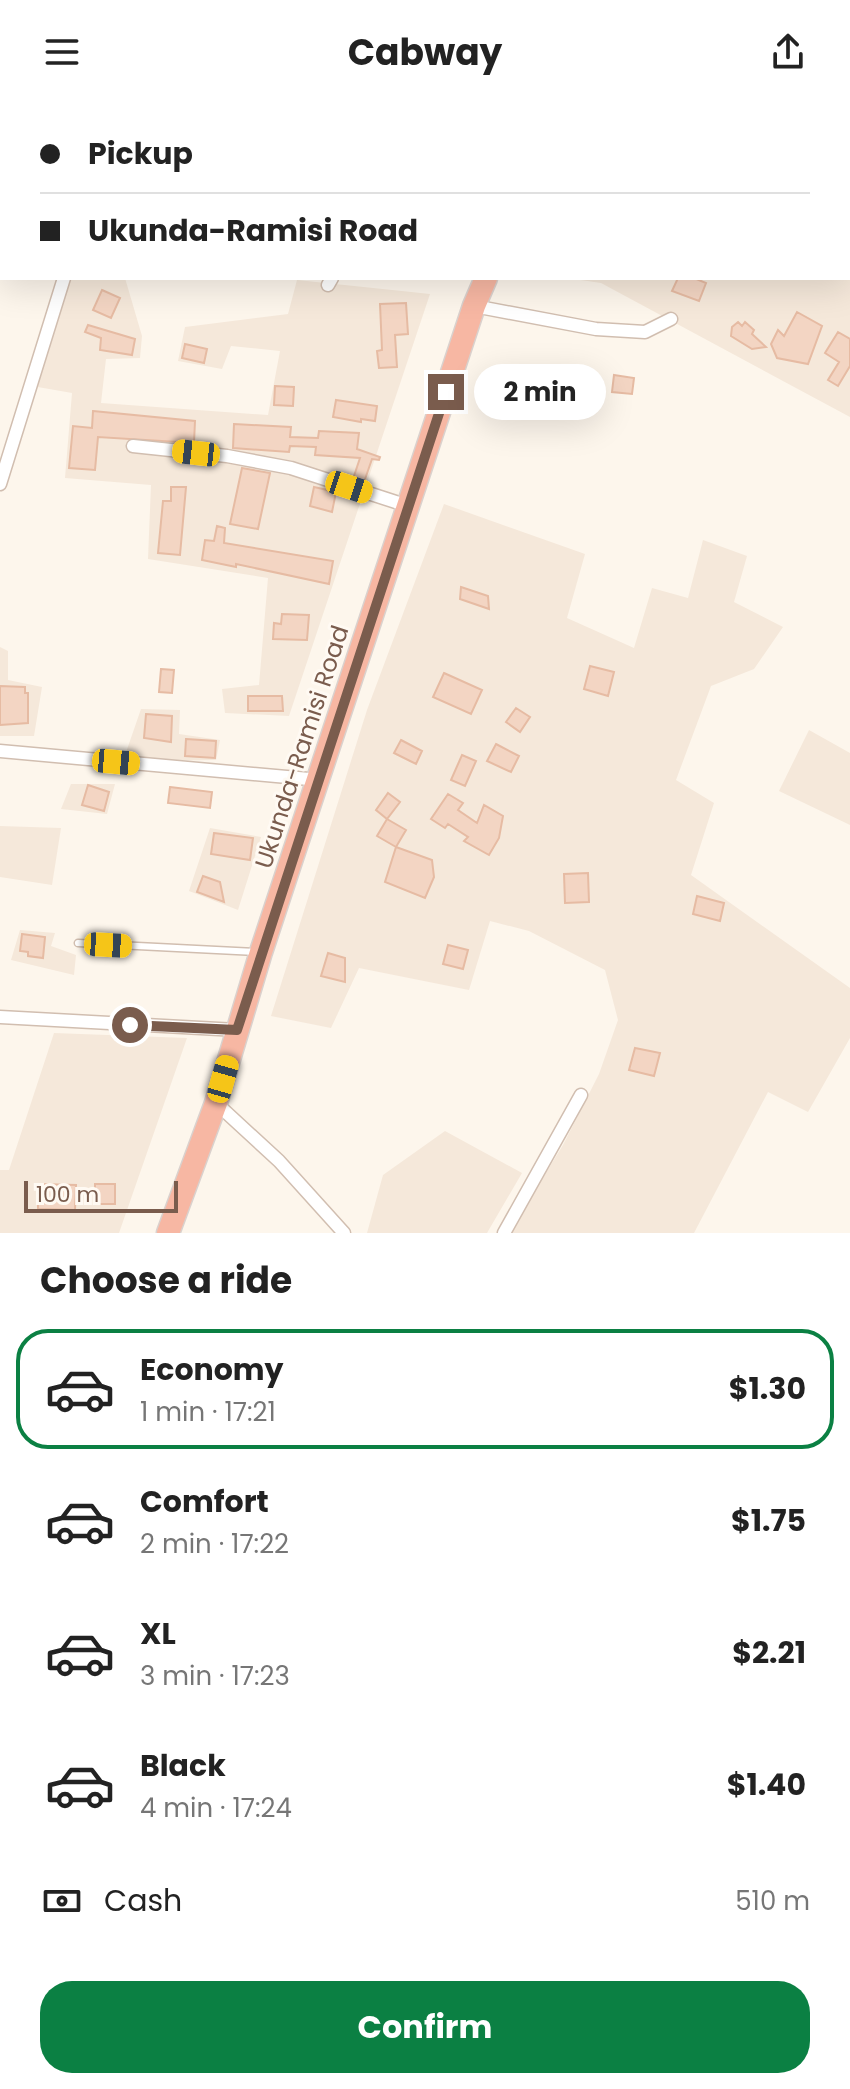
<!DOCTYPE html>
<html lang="en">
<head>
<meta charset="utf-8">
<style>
	:root { --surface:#fff; --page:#f2f2f2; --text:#222; --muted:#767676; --line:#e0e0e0; --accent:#0b8043 }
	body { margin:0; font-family:Poppins,sans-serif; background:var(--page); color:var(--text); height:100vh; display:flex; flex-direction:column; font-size:30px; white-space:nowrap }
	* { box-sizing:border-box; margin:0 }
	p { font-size:26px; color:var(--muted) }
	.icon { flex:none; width:44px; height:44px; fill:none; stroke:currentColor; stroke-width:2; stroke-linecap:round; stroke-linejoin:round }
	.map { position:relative; height:1129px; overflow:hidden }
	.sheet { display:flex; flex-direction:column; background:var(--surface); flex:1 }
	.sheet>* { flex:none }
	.top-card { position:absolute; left:0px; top:0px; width:850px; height:176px; box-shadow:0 8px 32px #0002; display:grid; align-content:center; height:176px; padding:0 40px; background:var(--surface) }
	.scale { position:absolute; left:24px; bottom:20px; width:154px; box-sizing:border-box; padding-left:8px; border:4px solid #7a5c4d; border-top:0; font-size:22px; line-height:28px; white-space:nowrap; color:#7a5c4d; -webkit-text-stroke:6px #fffaf3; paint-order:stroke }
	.end { position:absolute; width:36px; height:36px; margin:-18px; border:10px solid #7a5c4d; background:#fff; box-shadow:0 0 0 4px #fff }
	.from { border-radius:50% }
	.bubble { position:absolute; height:56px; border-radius:28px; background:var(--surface); box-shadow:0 8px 32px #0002; font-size:26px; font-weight:700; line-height:56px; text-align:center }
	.car { position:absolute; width:24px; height:48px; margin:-24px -12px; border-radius:10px; box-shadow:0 0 6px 2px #0007; background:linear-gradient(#f5c518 24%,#345 0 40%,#f5c518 0 76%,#345 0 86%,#f5c518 0) }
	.top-card b { display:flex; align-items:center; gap:28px; height:76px; font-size:30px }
	.top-card b+b { border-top:2px solid var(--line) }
	.top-card i { width:20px; height:20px; background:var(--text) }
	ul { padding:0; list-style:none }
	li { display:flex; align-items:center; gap:24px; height:120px; margin:0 16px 12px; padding:0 24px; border:4px solid transparent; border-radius:32px }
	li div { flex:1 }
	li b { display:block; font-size:30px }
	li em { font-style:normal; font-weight:700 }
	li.current { border-color:var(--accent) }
	li>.icon { width:72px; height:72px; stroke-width:1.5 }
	h2 { padding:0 40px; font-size:36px; line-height:96px }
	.pay { display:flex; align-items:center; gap:20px; height:88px; padding:0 40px; font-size:30px }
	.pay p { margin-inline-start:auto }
	.cta { display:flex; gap:16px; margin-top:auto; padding:16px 40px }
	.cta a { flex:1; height:92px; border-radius:32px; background:var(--accent); color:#fff; font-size:32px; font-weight:700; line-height:92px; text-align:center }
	header { display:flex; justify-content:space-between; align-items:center; height:104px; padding:0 40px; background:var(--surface); font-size:36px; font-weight:700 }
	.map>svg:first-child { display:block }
	.residential { fill:#f5e8da }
	.building { fill:#f3d5c3; stroke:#e6bba3; stroke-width:2 }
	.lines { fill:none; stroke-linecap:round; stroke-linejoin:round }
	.lane-casing { stroke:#d1beb0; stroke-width:9 }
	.street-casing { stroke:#d1beb0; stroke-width:15 }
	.highway-casing { stroke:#dad1cd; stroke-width:25 }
	.lane { stroke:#fff; stroke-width:6 }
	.street { stroke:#fff; stroke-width:12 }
	.highway { stroke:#f7b7a3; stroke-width:22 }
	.route { stroke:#7a5c4d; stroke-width:10 }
	.labels { text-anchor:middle; stroke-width:6; stroke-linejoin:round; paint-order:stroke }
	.street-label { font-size:24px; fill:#7a5c4d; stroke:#fffaf3 }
</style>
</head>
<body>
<header><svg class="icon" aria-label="menu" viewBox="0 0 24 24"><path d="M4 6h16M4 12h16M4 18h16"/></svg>Cabway<svg class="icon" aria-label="share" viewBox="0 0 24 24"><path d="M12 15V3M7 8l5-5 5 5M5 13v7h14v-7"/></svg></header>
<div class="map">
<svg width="850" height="1129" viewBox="0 0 850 1129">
	<rect width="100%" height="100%" fill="#fdf6ec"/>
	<path class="residential" d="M 576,0 L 850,0 L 850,313 L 601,179 L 567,174 L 848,174 L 848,2 Z
		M 65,174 L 125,174 L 142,232 L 140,254 L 106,255 L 101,299 L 268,311 L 280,247 L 231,242 L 222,265 L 178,257 L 185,223 L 288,210 L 297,176 L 430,190 L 289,612 L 225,609 L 222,585 L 259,581 L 268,474 L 148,455 L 151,381 L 65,374 L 72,289 L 32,282 Z
		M 444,400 L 585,450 L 567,514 L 634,544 L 652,484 L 688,494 L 703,436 L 747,452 L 734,498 L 783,523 L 754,565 L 711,582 L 676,676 L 714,699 L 691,771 L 850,884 L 850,934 L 808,1008 L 768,988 L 694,1129 L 509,1129 L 563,1041 L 599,970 L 618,916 L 605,866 L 529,827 L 490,817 L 469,886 L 359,864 L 331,924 L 271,912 L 367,606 Z
		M 0,543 L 8,547 L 8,576 L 42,583 L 34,632 L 0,632 Z
		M 141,605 L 180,606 L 179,630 L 220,636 L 216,656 L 123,657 Z
		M 809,626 L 850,649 L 850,721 L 779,687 Z
		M 71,680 L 115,680 L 107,710 L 61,705 Z
		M 0,722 L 61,724 L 52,781 L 0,773 Z
		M 210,724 L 261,733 L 238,806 L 189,787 Z
		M 20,826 L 55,829 L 51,842 L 76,851 L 74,871 L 11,856 Z
		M 54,929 L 187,934 L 119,1129 L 0,1129 L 0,1066 L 9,1066 Z
		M 445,1027 L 522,1069 L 487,1129 L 367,1129 L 383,1071 Z"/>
	<path class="building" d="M 678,174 L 694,174 L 706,179 L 699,197 L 672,187 Z
		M 102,186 L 120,194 L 111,214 L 93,206 Z
		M 406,199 L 408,230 L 395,231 L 397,263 L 379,264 L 377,247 L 382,246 L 380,200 Z
		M 797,208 L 822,222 L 808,260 L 777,254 L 771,240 L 778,226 L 784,232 Z
		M 738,218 L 742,222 L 745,218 L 754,226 L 752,230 L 766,243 L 752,245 L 731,232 L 732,223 Z
		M 88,221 L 135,235 L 132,251 L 100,246 L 101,234 L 85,228 Z
		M 838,228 L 850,235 L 850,262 L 838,282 L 828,276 L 839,258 L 825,249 Z
		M 185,240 L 207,245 L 204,259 L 182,254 Z
		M 614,271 L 634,274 L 632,290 L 612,288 Z
		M 275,282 L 294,283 L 293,302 L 274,301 Z
		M 336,296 L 377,302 L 375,317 L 361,315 L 361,318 L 333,313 Z
		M 93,307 L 195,317 L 194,339 L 98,333 L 95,366 L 69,364 L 73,322 L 92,324 Z
		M 234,320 L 291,323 L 290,333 L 318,334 L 319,327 L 359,329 L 357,345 L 380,353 L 379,356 L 372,355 L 364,378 L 353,375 L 360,354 L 315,351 L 316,343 L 290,342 L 289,348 L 233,344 Z
		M 242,364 L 270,369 L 258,425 L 230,420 Z
		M 171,383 L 186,383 L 180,451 L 158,449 L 163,397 L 171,397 Z
		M 314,383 L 336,388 L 332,408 L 310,402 Z
		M 217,422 L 225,424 L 224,439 L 333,457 L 329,480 L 236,460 L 236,463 L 202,456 L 205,436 L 214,437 Z
		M 461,483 L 488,492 L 489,505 L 460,495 Z
		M 282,510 L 309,511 L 307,536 L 273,535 L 274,519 L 281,520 Z
		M 590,562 L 614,568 L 608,592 L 584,585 Z
		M 161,565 L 174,566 L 172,589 L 159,588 Z
		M 444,569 L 482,586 L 471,610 L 433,593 Z
		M 0,582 L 25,583 L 25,589 L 28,589 L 28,619 L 0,621 Z
		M 248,592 L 282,592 L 283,607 L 248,607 Z
		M 516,604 L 530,613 L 520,628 L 506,618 Z
		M 146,610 L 172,612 L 171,638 L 144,634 Z
		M 186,635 L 216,637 L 215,654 L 185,652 Z
		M 401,636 L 422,647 L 416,660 L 394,649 Z
		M 496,640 L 519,652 L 511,668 L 487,657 Z
		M 462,651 L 476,657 L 465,682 L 451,676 Z
		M 88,681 L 109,688 L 104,707 L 82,701 Z
		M 170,683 L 212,688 L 210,704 L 168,699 Z
		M 388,689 L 400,698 L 387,715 L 376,706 Z
		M 448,690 L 463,699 L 458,706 L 477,719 L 484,701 L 503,712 L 499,734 L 489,751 L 464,737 L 468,733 L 448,720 L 445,724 L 431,715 Z
		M 387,715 L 406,726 L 396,743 L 377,732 Z
		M 214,729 L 253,734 L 250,756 L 211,750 Z
		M 396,743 L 432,756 L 434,773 L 425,794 L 385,778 Z
		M 588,769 L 589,798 L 565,799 L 564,770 Z
		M 203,772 L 220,778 L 224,798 L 197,788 Z
		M 697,792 L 724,799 L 720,817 L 693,810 Z
		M 22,830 L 45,833 L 43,854 L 28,852 L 28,848 L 20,847 Z
		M 448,841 L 468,846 L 463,865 L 443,860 Z
		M 328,849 L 345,854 L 345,878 L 321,872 Z
		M 635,944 L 660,949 L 654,972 L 629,966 Z
		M 38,1080 L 76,1081 L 75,1106 L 38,1105 Z
		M 95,1080 L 115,1080 L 115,1100 L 95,1100 Z"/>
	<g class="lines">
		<defs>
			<path id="lane" d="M 78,839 L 257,848"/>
			<path id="street" d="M 781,0 L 784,2
				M 119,2 L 120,0
				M 848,44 L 850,46
				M 328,181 L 332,174
				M 474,202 L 596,225 L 645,228 L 671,215
				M 133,342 L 227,352 L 291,364 L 408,402
				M 0,380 L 64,174
				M 0,647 L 320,676
				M 0,913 L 237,926
				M 216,999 L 279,1057 L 344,1129
				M 504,1129 L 581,991"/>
			<path id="highway" d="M 551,2 L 552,0
				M 168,1129 L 216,999 L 261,848 L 474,202 L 486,174"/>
		</defs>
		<use href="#lane" class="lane-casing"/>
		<use href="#street" class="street-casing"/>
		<use href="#highway" class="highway-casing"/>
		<use href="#lane" class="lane"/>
		<use href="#street" class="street"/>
		<use href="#highway" class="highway"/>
	</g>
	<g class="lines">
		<path class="route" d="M 130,921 L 237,926 L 446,288"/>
	</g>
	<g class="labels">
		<g class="street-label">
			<text transform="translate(302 643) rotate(-72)" y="8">Ukunda-Ramisi Road</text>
		</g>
	</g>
</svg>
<div class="scale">100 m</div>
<i class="end from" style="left:130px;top:921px"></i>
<i class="end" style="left:446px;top:288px"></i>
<div class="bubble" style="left:474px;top:260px;width:132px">2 min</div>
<i class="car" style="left:196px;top:349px;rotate:276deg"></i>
<i class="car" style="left:349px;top:383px;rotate:108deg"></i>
<i class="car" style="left:116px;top:658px;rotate:95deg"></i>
<i class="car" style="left:108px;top:841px;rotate:93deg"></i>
<i class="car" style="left:223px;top:975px;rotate:16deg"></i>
<div class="top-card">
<b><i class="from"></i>Pickup</b>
<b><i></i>Ukunda-Ramisi Road</b>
</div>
</div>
<section class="sheet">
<h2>Choose a ride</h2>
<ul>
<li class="current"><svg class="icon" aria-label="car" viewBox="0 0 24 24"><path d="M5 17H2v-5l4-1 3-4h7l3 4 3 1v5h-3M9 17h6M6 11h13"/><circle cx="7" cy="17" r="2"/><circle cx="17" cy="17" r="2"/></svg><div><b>Economy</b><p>1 min · 17:21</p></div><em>$1.30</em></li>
<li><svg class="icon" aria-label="car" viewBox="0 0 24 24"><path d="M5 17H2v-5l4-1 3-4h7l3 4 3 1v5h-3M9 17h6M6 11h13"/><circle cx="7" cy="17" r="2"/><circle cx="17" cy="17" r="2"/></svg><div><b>Comfort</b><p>2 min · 17:22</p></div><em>$1.75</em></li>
<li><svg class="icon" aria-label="car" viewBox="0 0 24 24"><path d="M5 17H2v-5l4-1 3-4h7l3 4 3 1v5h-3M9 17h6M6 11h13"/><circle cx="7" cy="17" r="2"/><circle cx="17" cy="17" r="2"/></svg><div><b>XL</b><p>3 min · 17:23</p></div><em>$2.21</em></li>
<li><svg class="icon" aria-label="car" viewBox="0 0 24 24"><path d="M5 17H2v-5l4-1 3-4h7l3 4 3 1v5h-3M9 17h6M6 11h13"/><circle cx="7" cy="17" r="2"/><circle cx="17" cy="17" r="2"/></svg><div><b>Black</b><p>4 min · 17:24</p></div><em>$1.40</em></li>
</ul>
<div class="pay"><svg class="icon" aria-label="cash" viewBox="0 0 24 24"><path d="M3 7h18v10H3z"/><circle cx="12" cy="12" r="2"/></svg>Cash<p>510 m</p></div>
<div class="cta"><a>Confirm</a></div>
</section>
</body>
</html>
